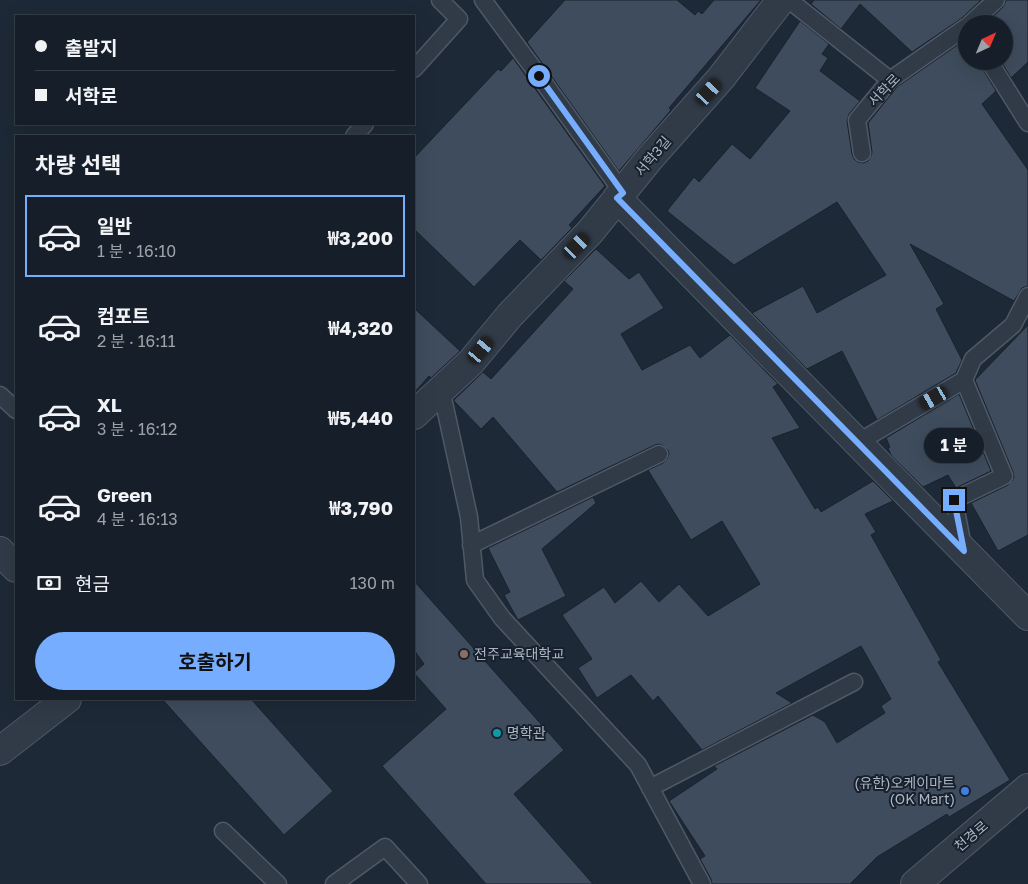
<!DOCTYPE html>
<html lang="ko">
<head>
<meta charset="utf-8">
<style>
	:root { --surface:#161f29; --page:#1f2731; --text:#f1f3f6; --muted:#9ea2a8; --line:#353d46; --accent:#76adff }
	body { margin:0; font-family:"Golos Text","Noto Sans KR",sans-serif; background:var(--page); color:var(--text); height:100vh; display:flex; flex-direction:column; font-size:19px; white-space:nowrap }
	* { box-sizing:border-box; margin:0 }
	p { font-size:16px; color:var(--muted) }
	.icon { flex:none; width:28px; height:28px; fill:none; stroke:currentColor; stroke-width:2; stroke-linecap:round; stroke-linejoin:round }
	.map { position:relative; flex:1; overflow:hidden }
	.details { position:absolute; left:15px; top:135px; width:400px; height:565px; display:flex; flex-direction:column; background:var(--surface); border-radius:0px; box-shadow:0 5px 20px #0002,0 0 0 1px var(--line) }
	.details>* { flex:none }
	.banner { position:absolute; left:15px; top:15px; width:400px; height:110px; border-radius:0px; box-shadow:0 5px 20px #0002,0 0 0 1px var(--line); display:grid; align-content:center; height:110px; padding:0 20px; background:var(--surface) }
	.needle { width:32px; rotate:44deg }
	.tools { position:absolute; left:958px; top:15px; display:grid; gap:10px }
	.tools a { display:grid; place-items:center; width:55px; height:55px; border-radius:50%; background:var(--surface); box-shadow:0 5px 20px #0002,0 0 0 1px var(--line); font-size:25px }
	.end { position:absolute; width:22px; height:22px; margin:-11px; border:6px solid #76adff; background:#111; box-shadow:0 0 0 2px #111 }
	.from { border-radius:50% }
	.bubble { position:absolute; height:35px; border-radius:18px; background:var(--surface); box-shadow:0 5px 20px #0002,0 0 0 1px var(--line); font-size:16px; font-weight:700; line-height:35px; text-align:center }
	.car { position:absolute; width:15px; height:30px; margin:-15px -8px; border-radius:6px; box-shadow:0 0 4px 1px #0007; background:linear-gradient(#222 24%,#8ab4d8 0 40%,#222 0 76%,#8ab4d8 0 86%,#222 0) }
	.banner b { display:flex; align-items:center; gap:18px; height:48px; font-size:19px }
	.banner b+b { border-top:1px solid var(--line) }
	.banner i { width:12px; height:12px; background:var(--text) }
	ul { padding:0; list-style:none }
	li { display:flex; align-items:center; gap:15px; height:82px; margin:0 10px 8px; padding:0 10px; border:2px solid transparent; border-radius:0px }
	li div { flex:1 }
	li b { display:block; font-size:19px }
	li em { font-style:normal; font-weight:700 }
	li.selected { border-color:var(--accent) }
	li>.icon { width:45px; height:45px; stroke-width:1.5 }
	h2 { padding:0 20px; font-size:22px; line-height:60px }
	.pay { display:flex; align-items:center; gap:12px; height:55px; padding:0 20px; font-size:19px }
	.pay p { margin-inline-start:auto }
	.action { display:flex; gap:10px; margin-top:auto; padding:10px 20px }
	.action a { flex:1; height:58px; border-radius:30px; background:var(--accent); color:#111; font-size:20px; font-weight:700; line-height:58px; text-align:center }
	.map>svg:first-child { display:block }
	.building { fill:#3e4c5d; stroke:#19222e }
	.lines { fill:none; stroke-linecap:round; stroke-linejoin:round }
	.lane-casing { stroke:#4f5966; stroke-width:19 }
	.street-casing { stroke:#4f5966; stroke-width:30 }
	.lane { stroke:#313b48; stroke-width:16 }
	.street { stroke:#313b48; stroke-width:28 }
	.route { stroke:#76adff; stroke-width:6 }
	.education-dot { fill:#8d6e63; stroke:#17202c; stroke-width:2 }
	.culture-dot { fill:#0f9aa8; stroke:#17202c; stroke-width:2 }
	.shop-dot { fill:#3f7fe0; stroke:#17202c; stroke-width:2 }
	.labels { text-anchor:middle; stroke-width:4; stroke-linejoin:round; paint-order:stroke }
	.street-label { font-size:14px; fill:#abb6c5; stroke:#17202c }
	.poi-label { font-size:14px; fill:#abb6c5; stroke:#17202c; text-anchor:start }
</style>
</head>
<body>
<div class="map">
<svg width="1028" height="884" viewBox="0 0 1028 884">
	<rect width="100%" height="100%" fill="#1e2937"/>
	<path class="building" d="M 565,0 L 677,0 L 695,15 L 698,11 L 702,14 L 714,0 L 761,0 L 669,108 L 671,110 L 619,171 L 527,42 Z
		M 814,0 L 981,0 L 962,18 L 912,52 L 860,4 L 841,29 L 811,4 Z
		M 1006,0 L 1028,0 L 1028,62 L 1011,78 L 1001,61 L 1004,61 L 1004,24 L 985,24 L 1003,7 L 1005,3 Z
		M 800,21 L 829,44 L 822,54 L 828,58 L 820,71 L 860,101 L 849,114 L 847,121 L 852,154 L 854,159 L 858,162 L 863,163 L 868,161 L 871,156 L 872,152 L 868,123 L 897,87 L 966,39 L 966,61 L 979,61 L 981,66 L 996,91 L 982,104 L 1028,170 L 1028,286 L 1022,288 L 1014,301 L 910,244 L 944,304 L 936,309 L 962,360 L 956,373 L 877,420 L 842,351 L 807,369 L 752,313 L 803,286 L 817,313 L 886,275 L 837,202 L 734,265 L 667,211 L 694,177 L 699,182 L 732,144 L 750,159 L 790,111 L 755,88 Z
		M 513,58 L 605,186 L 569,225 L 572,228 L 541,260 L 520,240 L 474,287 L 414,229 L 414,158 L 498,69 L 501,71 Z
		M 596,249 L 629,279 L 639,272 L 664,308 L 621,334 L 642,370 L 690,345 L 700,358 L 730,335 L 778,384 L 773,387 L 800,428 L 772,438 L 815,509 L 818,507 L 821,512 L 873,481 L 893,501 L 865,514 L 876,532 L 871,535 L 941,660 L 938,662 L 1010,780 L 949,817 L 947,814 L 877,857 L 850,884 L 712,884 L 711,879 L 700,859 L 705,856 L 669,801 L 717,769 L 714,766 L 813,715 L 825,722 L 837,743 L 885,713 L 881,706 L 891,699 L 861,646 L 776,693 L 792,703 L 702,750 L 658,696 L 653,701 L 631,675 L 597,698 L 578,668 L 592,659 L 562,615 L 604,587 L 615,603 L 641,581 L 659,602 L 679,584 L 708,616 L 760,584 L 722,521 L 691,540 L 648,470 L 663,463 L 667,459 L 669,454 L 668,450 L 664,446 L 659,444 L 655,445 L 557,492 L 493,417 L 481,429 L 454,401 L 454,400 L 483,372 L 491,379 L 573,289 L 564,281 Z
		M 414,308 L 460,351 L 431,378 L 429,376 L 414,393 Z
		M 1028,325 L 1028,535 L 998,551 L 971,503 L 1008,485 L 1012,481 L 1014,477 L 1013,472 L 975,380 Z
		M 959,394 L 991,471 L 956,488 L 948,475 L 923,487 L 891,455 L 888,448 L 890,447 L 886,438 Z
		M 593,497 L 596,503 L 542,549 L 566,596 L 518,620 L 504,595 L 510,592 L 488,548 Z
		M 414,581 L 564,750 L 514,794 L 593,884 L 486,884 L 382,766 L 446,709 L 414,673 L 424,664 L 414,650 Z
		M 162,699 L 251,699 L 333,791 L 284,835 Z"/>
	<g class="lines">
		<defs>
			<path id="lane" d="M 483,0 L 539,76 L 623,193
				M 789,0 L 890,80
				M 970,24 L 996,0
				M 989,61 L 1028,123
				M 414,69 L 459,19 L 440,0
				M 354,136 L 365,124
				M 862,153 L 857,120 L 890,80 L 966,27
				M 441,389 L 469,517 L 475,580 L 502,618 L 638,765 L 702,884
				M 0,395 L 16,410
				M 857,443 L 964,380 L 973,359 L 1013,325 L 1028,296
				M 471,545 L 659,454
				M 963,547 L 954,500 L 1004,476 L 964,380
				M 650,788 L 854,682
				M 223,831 L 278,884
				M 334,884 L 385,847 L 419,884"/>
			<path id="street" d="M 617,198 L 1028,616
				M 414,415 L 471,362 L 510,315 L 590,232 L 650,158 L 721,78 L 781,0
				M 0,551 L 16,568
				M 0,751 L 67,699
				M 915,884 L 1028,788"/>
		</defs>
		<use href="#lane" class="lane-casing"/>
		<use href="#street" class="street-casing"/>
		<use href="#lane" class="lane"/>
		<use href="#street" class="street"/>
	</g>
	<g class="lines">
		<path class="route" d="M 539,76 L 623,193 L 617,198 L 964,551 L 954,500"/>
	</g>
	<circle class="education-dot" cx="464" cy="654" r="5"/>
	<circle class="culture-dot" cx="497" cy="733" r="5"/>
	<circle class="shop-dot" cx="965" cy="791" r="5"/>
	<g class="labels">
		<g class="street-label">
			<text transform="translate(884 90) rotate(-46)" y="5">서학로</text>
			<text transform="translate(653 156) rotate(-50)" y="5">서학3길</text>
			<text transform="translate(971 836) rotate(-40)" y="5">천경로</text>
		</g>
		<g class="poi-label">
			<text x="474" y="659">전주교육대학교</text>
			<text x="507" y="738">명학관</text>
			<text x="955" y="788" text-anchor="end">(유한)오케이마트<tspan x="955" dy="16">(OK Mart)</tspan></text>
		</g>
	</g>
</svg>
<div class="tools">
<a><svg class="needle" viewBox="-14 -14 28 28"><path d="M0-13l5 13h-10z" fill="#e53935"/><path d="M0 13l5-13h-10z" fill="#9ea2a8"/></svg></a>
</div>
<i class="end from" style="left:539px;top:76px"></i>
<i class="end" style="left:954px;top:500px"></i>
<div class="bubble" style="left:924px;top:428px;width:60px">1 분</div>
<i class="car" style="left:709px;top:92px;rotate:42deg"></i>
<i class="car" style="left:577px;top:246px;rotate:44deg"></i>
<i class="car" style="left:481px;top:350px;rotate:40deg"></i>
<i class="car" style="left:934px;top:398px;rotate:240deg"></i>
<div class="banner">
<b><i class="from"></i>출발지</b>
<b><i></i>서학로</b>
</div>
<section class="details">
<h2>차량 선택</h2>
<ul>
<li class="selected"><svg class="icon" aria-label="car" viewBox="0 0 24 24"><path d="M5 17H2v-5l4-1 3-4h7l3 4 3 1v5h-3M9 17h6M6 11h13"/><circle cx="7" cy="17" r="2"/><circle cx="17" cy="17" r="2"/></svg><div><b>일반</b><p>1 분 · 16:10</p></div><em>₩3,200</em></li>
<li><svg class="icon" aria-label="car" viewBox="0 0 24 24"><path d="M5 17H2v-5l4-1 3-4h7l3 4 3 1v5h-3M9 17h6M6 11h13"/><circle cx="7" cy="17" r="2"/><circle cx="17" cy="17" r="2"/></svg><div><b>컴포트</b><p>2 분 · 16:11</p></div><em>₩4,320</em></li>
<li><svg class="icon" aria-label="car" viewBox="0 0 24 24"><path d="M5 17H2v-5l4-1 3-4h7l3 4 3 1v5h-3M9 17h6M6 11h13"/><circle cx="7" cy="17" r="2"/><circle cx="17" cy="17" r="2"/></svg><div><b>XL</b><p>3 분 · 16:12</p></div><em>₩5,440</em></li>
<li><svg class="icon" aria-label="car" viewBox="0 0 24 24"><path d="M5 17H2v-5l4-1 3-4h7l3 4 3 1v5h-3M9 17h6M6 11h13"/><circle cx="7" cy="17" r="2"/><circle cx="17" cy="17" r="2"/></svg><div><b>Green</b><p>4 분 · 16:13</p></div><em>₩3,790</em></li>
</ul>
<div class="pay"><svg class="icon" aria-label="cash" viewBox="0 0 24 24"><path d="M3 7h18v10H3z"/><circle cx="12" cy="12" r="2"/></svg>현금<p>130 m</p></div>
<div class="action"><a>호출하기</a></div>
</section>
</div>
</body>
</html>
